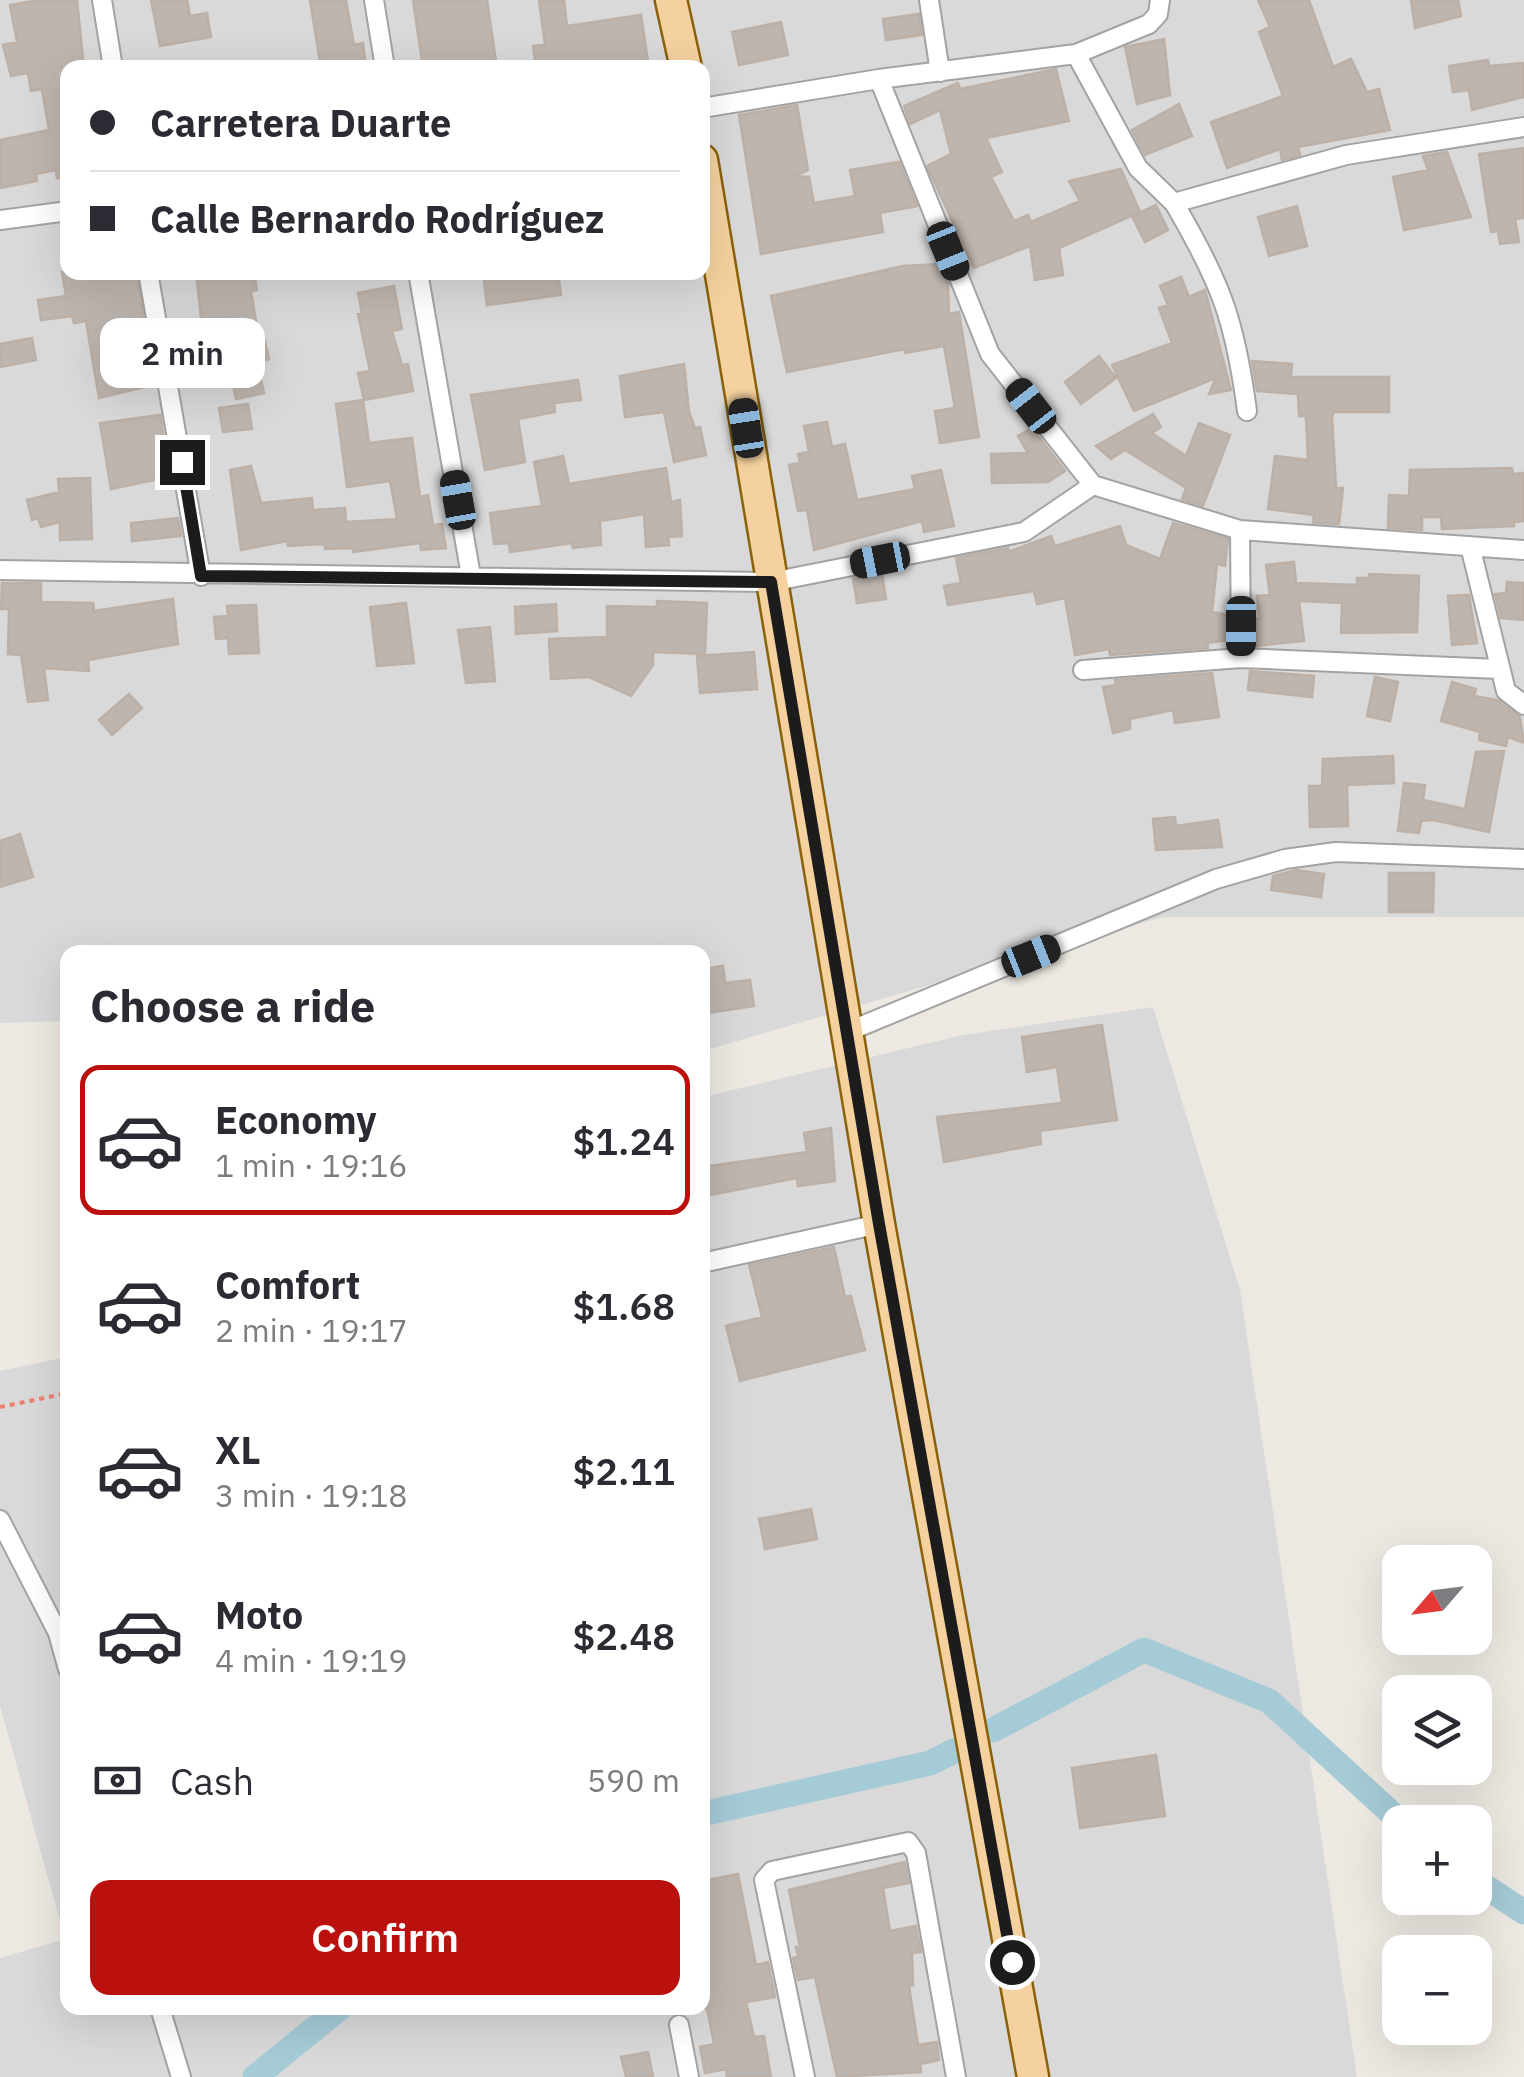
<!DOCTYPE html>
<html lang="en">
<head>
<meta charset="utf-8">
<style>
	:root { --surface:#fff; --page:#f7f7f7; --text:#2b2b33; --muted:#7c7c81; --line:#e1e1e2; --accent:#ba110e }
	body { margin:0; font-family:"IBM Plex Sans",sans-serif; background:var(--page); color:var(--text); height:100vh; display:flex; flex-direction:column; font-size:38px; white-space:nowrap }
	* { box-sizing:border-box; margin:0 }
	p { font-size:32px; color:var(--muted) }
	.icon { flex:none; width:55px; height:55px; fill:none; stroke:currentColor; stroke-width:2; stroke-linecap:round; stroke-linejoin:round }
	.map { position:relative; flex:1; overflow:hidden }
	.details { position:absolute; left:60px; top:945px; width:650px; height:1070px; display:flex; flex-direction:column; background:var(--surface); border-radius:20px; box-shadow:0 10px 40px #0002 }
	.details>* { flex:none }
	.top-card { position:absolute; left:60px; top:60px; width:650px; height:220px; border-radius:20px; box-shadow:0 10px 40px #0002; display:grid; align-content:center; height:220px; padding:0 30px; background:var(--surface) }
	.needle { width:65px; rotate:242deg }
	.tools { position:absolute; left:1382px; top:1545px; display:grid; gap:20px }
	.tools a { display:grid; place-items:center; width:110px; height:110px; border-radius:20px; background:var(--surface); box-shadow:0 10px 40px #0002; font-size:50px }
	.end { position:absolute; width:45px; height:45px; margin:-22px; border:12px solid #1c1c1c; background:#fff; box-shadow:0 0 0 5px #fff }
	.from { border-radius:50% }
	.bubble { position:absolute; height:70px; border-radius:20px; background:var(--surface); box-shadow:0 10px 40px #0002; font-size:32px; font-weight:600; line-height:70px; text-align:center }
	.car { position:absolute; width:30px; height:60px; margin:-30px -15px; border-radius:12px; box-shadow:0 0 8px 2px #0007; background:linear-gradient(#222 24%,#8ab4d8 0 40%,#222 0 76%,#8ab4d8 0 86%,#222 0) }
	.top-card b { display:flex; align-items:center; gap:35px; height:95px; font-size:38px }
	.top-card b+b { border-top:2px solid var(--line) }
	.top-card i { width:25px; height:25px; background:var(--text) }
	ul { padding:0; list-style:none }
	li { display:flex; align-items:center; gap:30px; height:150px; margin:0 20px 15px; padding:0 10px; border:5px solid transparent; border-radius:20px }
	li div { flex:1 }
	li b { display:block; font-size:38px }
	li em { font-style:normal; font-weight:600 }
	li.selected { border-color:var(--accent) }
	li>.icon { width:90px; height:90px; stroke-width:1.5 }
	h2 { padding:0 30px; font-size:45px; line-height:120px }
	.pay { display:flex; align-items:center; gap:25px; height:110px; padding:0 30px; font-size:38px }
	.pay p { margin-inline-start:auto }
	.button { display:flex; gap:20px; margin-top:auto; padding:20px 30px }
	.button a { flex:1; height:115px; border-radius:20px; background:var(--accent); color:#fff; font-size:40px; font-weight:600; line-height:115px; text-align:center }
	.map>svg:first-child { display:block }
	.residential { fill:#dad9d9; fill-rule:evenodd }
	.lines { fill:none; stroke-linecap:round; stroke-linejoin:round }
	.canal { stroke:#a5cbd7; stroke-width:25 }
	.building { fill:#bdb5af; stroke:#bdb0a6; stroke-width:2.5 }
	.street-casing { stroke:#a3a3a3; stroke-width:22 }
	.primary-casing { stroke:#89610a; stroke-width:35 }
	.path { stroke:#ef8071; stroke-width:4; stroke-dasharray:5 5; stroke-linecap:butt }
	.street { stroke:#fff; stroke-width:18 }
	.primary { stroke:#f5d19f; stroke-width:30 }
	.route { stroke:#1c1c1c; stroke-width:12 }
</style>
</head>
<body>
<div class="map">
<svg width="1524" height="2077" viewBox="0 0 1524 2077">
	<rect width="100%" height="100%" fill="#ede9e2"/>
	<path class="residential" d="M 0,0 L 1524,0 L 1524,917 L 1163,917 L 703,1051 L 702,952 L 68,952 L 67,1021 L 0,1023 ZM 68,68 L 702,68 L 702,272 L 68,272 Z
		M 1153,1007 L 1240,1290 L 1357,2077 L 0,2077 L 0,1958 L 65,1939 L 0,1706 L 0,1371 L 67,1357 L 68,2008 L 702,2008 L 703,1097 L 963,1035 Z"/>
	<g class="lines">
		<path class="canal" d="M 993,1730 L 1144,1650 L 1269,1701 L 1401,1822
			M 702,1814 L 930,1763 L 954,1751
			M 1475,1880 L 1524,1912
			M 255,2077 L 340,2008"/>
	</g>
	<path class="building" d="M 39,0 L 77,0 L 84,68 L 68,68 L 68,178 L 57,178 L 56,170 L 36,174 L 37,181 L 0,188 L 0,140 L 49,130 L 42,89 L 31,91 L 28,73 L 11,76 L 3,45 L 17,42 L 10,5 Z
		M 151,0 L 187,0 L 190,16 L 207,13 L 211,37 L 160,46 Z
		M 310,0 L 346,0 L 354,45 L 363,43 L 366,68 L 321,68 Z
		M 413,0 L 487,0 L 497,68 L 423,68 Z
		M 539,0 L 564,0 L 567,26 L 641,15 L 649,68 L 536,68 L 533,46 L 545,45 Z
		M 1258,0 L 1309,0 L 1333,67 L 1351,59 L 1367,92 L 1379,89 L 1390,130 L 1298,147 L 1300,155 L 1282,160 L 1280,149 L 1227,168 L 1211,122 L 1283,96 L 1259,32 L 1270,27 Z
		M 1411,0 L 1458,0 L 1461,16 L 1415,28 Z
		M 919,14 L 922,35 L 886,40 L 883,19 Z
		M 781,22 L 788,55 L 739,65 L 732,32 Z
		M 1164,39 L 1170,95 L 1137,104 L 1125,47 Z
		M 1488,60 L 1489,66 L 1524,63 L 1524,97 L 1472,110 L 1469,90 L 1453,92 L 1449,66 Z
		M 1056,69 L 1069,121 L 986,138 L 1002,172 L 991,177 L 1014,221 L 1028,215 L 1031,222 L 1080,201 L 1069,181 L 1121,169 L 1140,212 L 1059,248 L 1063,275 L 1035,280 L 1030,246 L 974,268 L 927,166 L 951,154 L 940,110 L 910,124 L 904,106 L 958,83 L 960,89 Z
		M 1179,104 L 1192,136 L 1145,155 L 1132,130 Z
		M 797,105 L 808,170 L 795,176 L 809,177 L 814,203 L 855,196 L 850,170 L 899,162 L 917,206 L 880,213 L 883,232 L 761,254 L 739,115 Z
		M 1524,148 L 1524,218 L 1515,219 L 1519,242 L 1500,244 L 1498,231 L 1491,232 L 1479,154 Z
		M 1447,152 L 1471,217 L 1404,230 L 1393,177 L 1428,170 L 1423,156 Z
		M 1156,205 L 1168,230 L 1145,242 L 1132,216 Z
		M 1297,206 L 1307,246 L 1269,256 L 1258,217 Z
		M 940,264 L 948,283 L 949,314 L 959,312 L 979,437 L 940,443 L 935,411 L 955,408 L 944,346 L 905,353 L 905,349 L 787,372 L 771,296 L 903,266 Z
		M 62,272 L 136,272 L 148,343 L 138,344 L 145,387 L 99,398 L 86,321 L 74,323 L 72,316 L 41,320 L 38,300 L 66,296 Z
		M 196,272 L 254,272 L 257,290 L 251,291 L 259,339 L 264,338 L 269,359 L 257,362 L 264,393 L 236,399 L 229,368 L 217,371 L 211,346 L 200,348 L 195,328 L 202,326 Z
		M 483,272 L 558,272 L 561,295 L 487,305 Z
		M 1181,277 L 1189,297 L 1205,290 L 1231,390 L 1209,394 L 1216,378 L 1134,411 L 1112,365 L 1172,343 L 1159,308 L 1168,305 L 1160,286 Z
		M 394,286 L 402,329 L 392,331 L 402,365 L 408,364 L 413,391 L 364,400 L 358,373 L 370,371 L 358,314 L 362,313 L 358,293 Z
		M 32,338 L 36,360 L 0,367 L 0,344 Z
		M 1099,356 L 1116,378 L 1081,404 L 1065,382 Z
		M 1252,361 L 1292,364 L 1291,377 L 1389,377 L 1389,412 L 1334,412 L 1332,416 L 1336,488 L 1343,488 L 1339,524 L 1313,523 L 1314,515 L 1268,509 L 1275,456 L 1308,460 L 1306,416 L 1299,416 L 1298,394 L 1257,391 Z
		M 684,364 L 689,412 L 695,428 L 700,427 L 706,455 L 674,462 L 664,412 L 625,417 L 620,376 Z
		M 578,380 L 581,400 L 554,403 L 555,412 L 518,419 L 525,462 L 485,470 L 471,395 Z
		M 363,400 L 369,443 L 412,438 L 420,497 L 428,495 L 433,525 L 442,524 L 446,548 L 421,550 L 420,543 L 353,552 L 353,548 L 325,549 L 325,544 L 288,546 L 287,541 L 241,550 L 230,470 L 251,466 L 261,503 L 312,498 L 313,510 L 345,508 L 346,522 L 397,519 L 390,481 L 347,487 L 336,404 Z
		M 248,404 L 252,429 L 223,432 L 219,408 Z
		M 1153,414 L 1161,427 L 1152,433 L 1186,456 L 1199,423 L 1230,435 L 1203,506 L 1182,499 L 1186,488 L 1125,450 L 1111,459 L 1096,446 Z
		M 160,415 L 164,439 L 156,440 L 164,478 L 111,489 L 100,423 Z
		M 827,422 L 832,447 L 845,444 L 857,500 L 915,489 L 912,476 L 941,470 L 954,526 L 924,532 L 922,521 L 814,550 L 807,510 L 798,511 L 789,465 L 800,463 L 798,454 L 809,452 L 804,426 Z
		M 1032,428 L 1065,471 L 1048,482 L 992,483 L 991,454 L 1028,453 L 1018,436 Z
		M 563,456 L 569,484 L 666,468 L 671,502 L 680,500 L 682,536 L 668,537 L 669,545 L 646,547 L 644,514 L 600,521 L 601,545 L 573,548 L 572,543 L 510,552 L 509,543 L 494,544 L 490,513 L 542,506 L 534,462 Z
		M 1512,468 L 1513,474 L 1524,473 L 1524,521 L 1514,522 L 1514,526 L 1442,529 L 1441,517 L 1422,517 L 1422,530 L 1388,528 L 1389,495 L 1409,496 L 1410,470 Z
		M 90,478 L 92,539 L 60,540 L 60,522 L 41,527 L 38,518 L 32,520 L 27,500 L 59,492 L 58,479 Z
		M 178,518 L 181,536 L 132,541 L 131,523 Z
		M 1173,523 L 1228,539 L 1225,566 L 1217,564 L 1212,612 L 1228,615 L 1228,640 L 1207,643 L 1208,648 L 1110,655 L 1109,649 L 1075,655 L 1065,598 L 1037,604 L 1034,591 L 948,605 L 944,586 L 961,583 L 956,558 L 1008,548 L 1008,552 L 1051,536 L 1055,546 L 1120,526 L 1126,545 L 1160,559 Z
		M 1294,562 L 1296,583 L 1357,585 L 1357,578 L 1369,578 L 1369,574 L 1419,576 L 1417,632 L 1341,633 L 1342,603 L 1299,601 L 1304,641 L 1253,646 L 1253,618 L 1260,619 L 1257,596 L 1270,595 L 1266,565 Z
		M 882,574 L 886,599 L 857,603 L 853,579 Z
		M 1507,582 L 1524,583 L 1524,620 L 1501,618 L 1495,594 L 1506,593 Z
		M 2,583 L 41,583 L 41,602 L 93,603 L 94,611 L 173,599 L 178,644 L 88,660 L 89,671 L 44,668 L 48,700 L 28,702 L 21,655 L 8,654 L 9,609 L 1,609 Z
		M 1469,595 L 1477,643 L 1452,645 L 1448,596 Z
		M 657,601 L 707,603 L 705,654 L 653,652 L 653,665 L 631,696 L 589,677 L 551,679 L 549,639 L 607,637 L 607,606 L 657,607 Z
		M 406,603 L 414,663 L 377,666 L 370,607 Z
		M 556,604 L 557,631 L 516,634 L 515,607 Z
		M 256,605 L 259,653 L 229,654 L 228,638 L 216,639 L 214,617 L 228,616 L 227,606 Z
		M 490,627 L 495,681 L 466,683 L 458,630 Z
		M 754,652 L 757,689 L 700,693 L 697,656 Z
		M 1250,671 L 1314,676 L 1312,697 L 1248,690 Z
		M 1212,673 L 1219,717 L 1175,723 L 1173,710 L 1130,719 L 1130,729 L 1113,733 L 1103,687 L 1116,685 L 1115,680 Z
		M 1375,677 L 1398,682 L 1390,721 L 1367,716 Z
		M 1452,682 L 1476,689 L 1474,696 L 1497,700 L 1520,717 L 1524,743 L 1508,737 L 1506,746 L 1479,740 L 1480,732 L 1441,721 Z
		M 129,694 L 142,708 L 112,735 L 99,720 Z
		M 1504,751 L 1489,832 L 1433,820 L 1421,821 L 1419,833 L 1398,831 L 1404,783 L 1425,785 L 1423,800 L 1465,809 L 1476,752 Z
		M 1393,756 L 1394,783 L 1347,785 L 1348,826 L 1310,827 L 1309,786 L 1322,786 L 1323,759 Z
		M 1175,817 L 1176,826 L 1218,820 L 1222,847 L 1156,850 L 1153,819 Z
		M 20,834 L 33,877 L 0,887 L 0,841 Z
		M 1296,870 L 1324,874 L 1321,897 L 1271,890 L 1273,876 Z
		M 1389,873 L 1434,873 L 1433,912 L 1389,912 Z
		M 723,966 L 725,983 L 750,980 L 754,1006 L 707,1013 L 702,969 Z
		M 1102,1025 L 1117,1120 L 1040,1131 L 1041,1144 L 944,1162 L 937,1117 L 1062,1103 L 1057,1067 L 1027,1072 L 1022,1037 Z
		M 831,1128 L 835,1181 L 798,1186 L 797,1178 L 705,1196 L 702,1167 L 807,1152 L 804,1133 Z
		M 834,1247 L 845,1297 L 851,1296 L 865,1350 L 740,1381 L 726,1326 L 762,1317 L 749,1265 Z
		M 811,1509 L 817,1539 L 765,1549 L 759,1519 Z
		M 1156,1755 L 1165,1816 L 1080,1828 L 1072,1768 Z
		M 905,1862 L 909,1883 L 883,1888 L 890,1931 L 916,1926 L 921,1952 L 912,1953 L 913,1985 L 909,1986 L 918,2045 L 937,2042 L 939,2060 L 920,2064 L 921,2072 L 837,2077 L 815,1977 L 798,1980 L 793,1958 L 798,1956 L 796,1947 L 800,1947 L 789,1890 Z
		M 738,1874 L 756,1965 L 768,1962 L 775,1997 L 746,2002 L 754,2037 L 764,2036 L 771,2077 L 727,2077 L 726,2069 L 705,2073 L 700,2047 L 714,2044 L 707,2008 L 702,2009 L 702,1881 Z
		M 648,2052 L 653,2077 L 626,2077 L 621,2057 Z"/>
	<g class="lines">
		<defs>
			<path id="street" d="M 102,0 L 113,68
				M 374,0 L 385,68
				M 929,0 L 940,72
				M 1076,54 L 1138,168 L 1174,203 L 1346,155 L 1524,127
				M 879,79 L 990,354 L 1093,485 L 1240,530 L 1524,550
				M 702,108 L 879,79 L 1076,54 L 1149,24 L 1158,14 L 1160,0
				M 1174,203 C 1221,283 1235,320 1247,411
				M 0,220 L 68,211
				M 148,272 L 201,576
				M 418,272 L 471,576
				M 1240,530 L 1241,658
				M 1470,546 L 1506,691 L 1524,705
				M 0,570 L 771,582 L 1024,532 L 1093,485
				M 1083,670 L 1241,658 L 1499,669
				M 847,1032 L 1216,879 L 1285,859 L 1336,852 L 1524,859
				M 702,1263 L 879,1224
				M 0,1520 L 58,1633 L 68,1669
				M 160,2008 L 181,2077
				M 679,2025 L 689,2077
				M 805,2077 L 764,1880 L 772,1871 L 908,1842 L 916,1853 L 956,2077"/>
			<path id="primary" d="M 671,0 L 686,68
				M 702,160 L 879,1224 L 1033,2077"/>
		</defs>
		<use href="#street" class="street-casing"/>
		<use href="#primary" class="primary-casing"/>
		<path class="path" d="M 0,1407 L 68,1393"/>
		<use href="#street" class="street"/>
		<use href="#primary" class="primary"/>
	</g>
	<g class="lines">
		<path class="route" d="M 182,462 L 201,576 L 771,582 L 879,1224 L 1012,1962"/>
	</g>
</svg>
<div class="tools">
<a><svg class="needle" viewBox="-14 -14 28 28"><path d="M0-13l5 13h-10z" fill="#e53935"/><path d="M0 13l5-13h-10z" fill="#7c7c81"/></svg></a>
<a><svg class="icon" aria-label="layers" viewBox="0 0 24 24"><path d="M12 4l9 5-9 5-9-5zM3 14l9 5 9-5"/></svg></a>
<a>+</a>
<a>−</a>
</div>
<i class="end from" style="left:1012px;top:1962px"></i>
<i class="end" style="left:182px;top:462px"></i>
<div class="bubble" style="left:100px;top:318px;width:165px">2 min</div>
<i class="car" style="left:948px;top:251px;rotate:158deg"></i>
<i class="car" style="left:1031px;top:406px;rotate:322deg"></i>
<i class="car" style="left:746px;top:428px;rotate:351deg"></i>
<i class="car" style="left:458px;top:500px;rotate:350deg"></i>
<i class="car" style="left:880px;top:560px;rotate:259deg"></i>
<i class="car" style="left:1241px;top:626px;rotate:180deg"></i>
<i class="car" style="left:1031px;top:956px;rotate:68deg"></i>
<div class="top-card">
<b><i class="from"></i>Carretera Duarte</b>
<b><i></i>Calle Bernardo Rodríguez</b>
</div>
<section class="details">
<h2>Choose a ride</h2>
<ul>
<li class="selected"><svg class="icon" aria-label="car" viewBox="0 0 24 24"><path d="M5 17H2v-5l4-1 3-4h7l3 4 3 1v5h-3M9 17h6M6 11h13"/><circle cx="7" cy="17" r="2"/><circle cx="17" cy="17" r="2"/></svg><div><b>Economy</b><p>1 min · 19:16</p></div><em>$1.24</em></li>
<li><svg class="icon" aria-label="car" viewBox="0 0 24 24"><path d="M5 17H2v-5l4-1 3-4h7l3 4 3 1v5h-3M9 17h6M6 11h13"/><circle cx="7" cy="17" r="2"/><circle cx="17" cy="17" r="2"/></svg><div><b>Comfort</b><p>2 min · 19:17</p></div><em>$1.68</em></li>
<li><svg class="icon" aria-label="car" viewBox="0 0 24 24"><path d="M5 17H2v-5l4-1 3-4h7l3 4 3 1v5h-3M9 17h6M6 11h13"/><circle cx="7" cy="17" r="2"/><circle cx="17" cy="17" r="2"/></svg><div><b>XL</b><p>3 min · 19:18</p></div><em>$2.11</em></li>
<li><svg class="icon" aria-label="car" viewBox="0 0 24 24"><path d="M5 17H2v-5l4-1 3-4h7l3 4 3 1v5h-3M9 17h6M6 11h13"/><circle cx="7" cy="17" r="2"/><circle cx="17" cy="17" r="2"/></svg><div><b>Moto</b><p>4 min · 19:19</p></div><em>$2.48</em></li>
</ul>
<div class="pay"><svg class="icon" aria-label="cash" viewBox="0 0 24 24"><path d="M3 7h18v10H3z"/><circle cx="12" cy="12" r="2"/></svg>Cash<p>590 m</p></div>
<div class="button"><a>Confirm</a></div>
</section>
</div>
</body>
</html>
